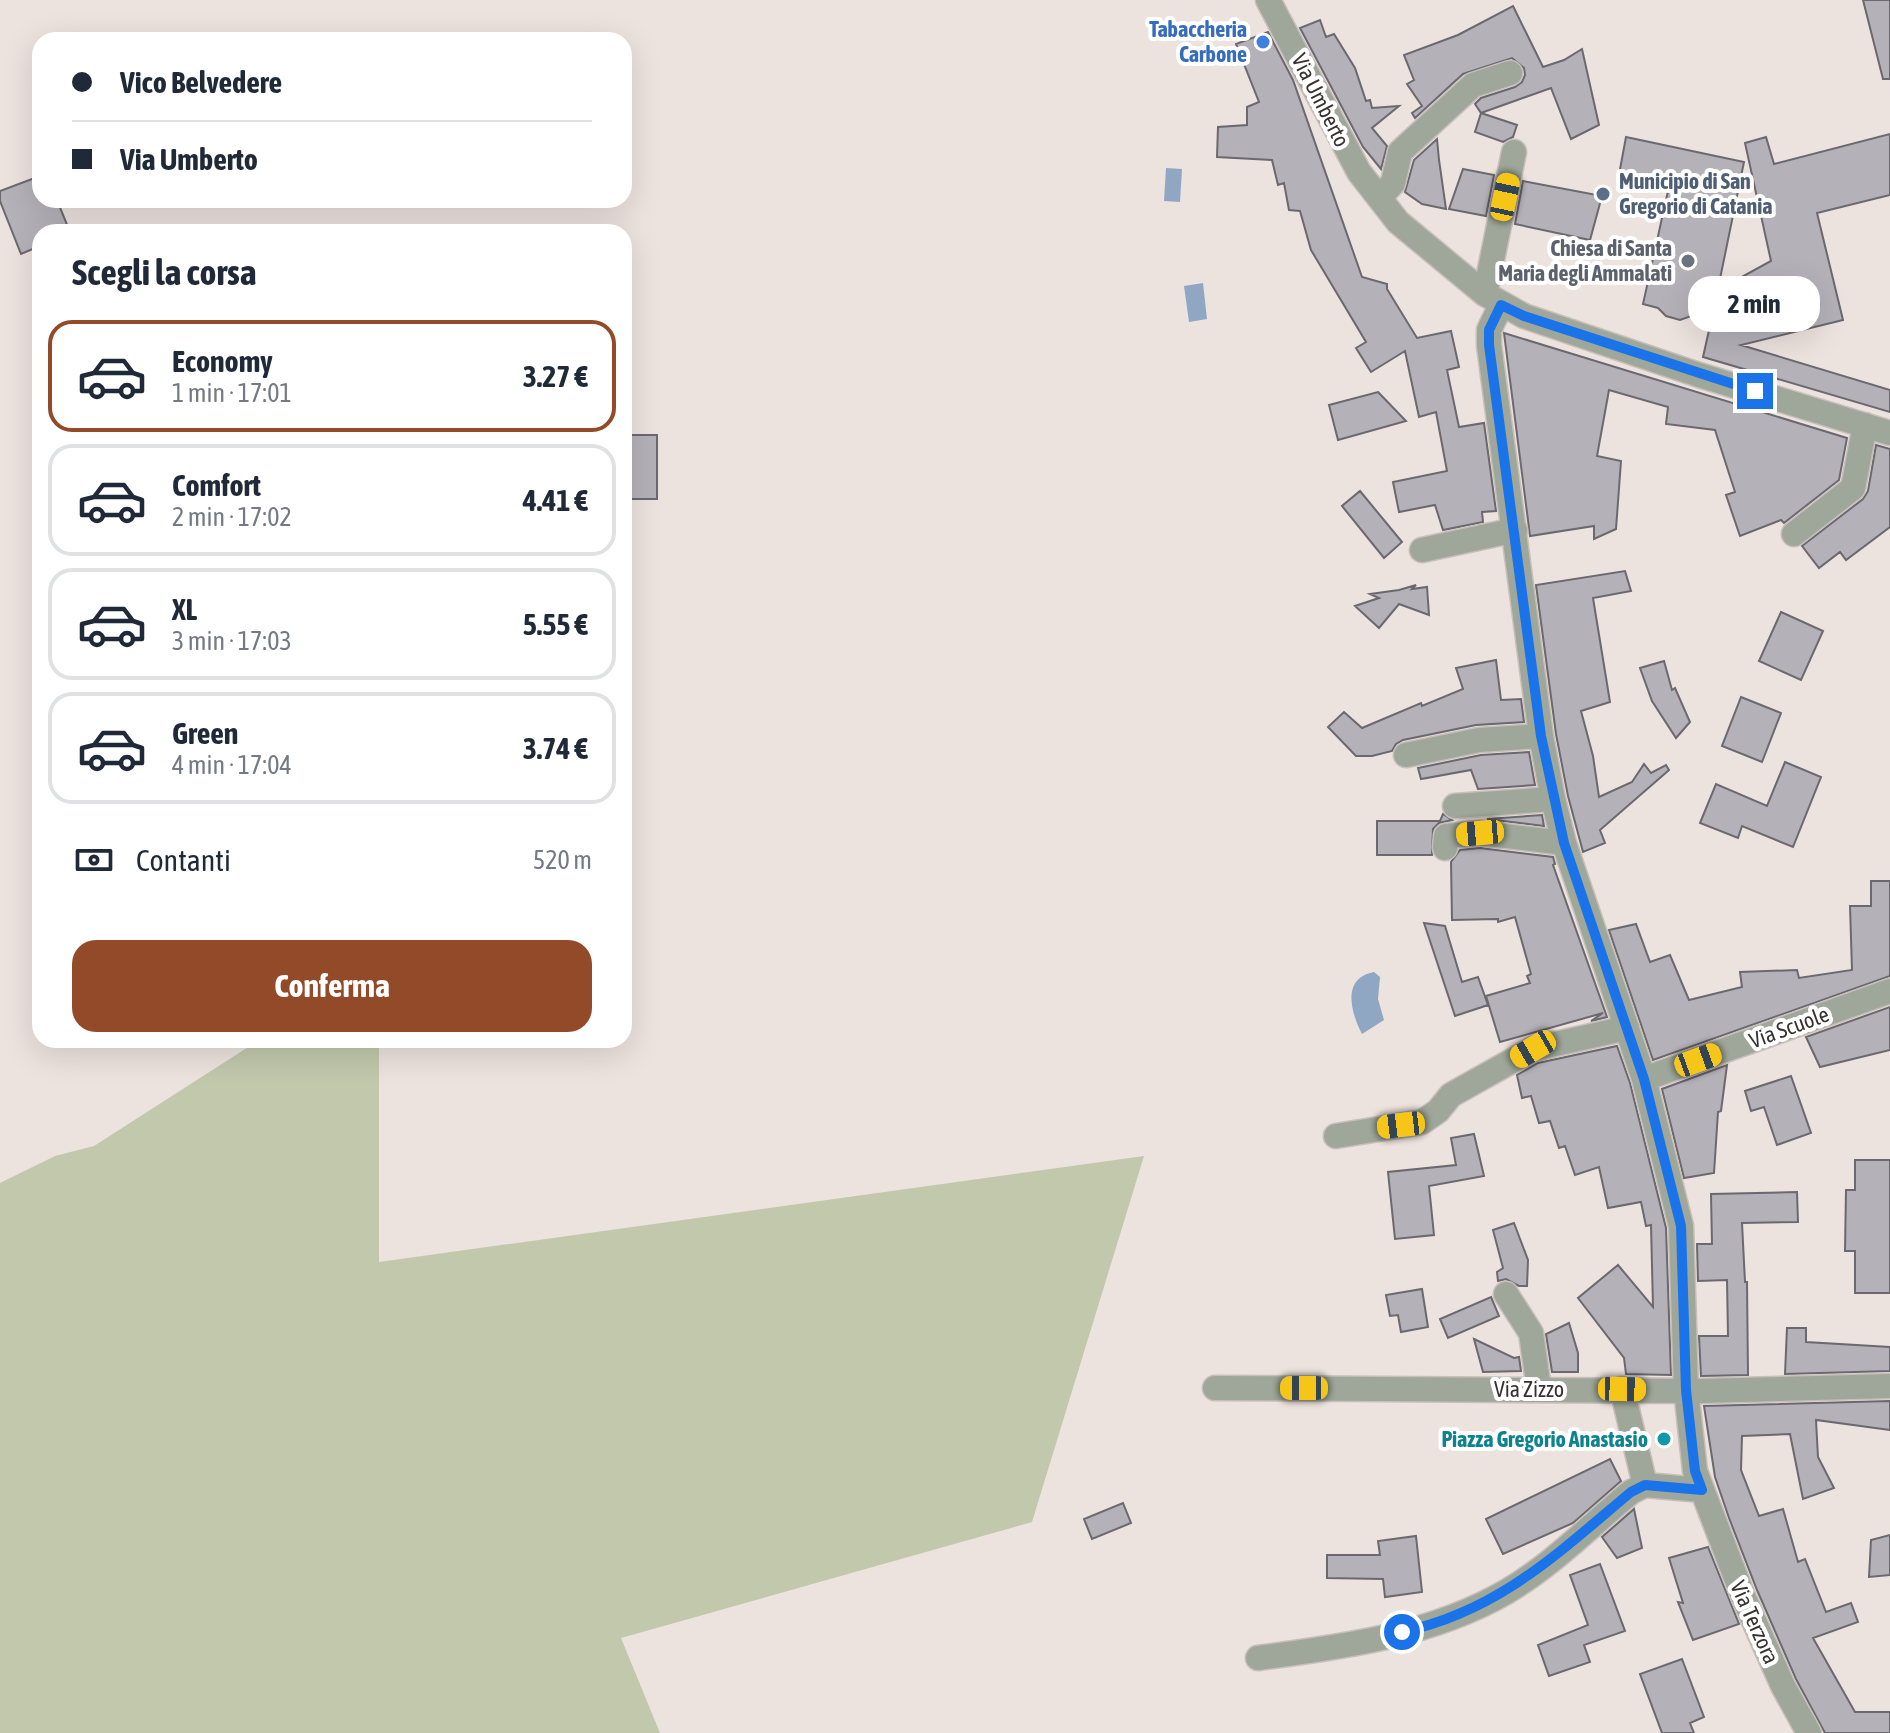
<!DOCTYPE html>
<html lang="it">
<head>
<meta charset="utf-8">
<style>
	:root { --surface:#fff; --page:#f2f2f3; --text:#1f2937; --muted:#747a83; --line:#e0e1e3; --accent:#924a28 }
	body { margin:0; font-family:"Asap Condensed",sans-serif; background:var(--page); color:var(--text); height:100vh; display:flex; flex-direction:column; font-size:30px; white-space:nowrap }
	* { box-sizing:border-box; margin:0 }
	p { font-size:26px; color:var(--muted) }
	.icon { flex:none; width:44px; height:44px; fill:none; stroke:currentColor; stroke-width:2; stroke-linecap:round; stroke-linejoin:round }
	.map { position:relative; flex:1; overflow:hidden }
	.sheet { position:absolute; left:32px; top:224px; width:600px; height:824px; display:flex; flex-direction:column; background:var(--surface); border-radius:24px; box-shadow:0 8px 32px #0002 }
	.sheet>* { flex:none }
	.guide { position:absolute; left:32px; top:32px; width:600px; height:176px; border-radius:24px; box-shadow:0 8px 32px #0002; display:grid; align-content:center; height:176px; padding:0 40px; background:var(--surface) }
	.end { position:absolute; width:36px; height:36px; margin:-18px; border:10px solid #1a73e8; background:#fff; box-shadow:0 0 0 4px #fff }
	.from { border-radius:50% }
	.bubble { position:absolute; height:56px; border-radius:24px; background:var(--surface); box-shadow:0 8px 32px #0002; font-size:26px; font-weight:700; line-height:56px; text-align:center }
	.car { position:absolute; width:24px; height:48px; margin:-24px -12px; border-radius:10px; box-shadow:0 0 6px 2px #0007; background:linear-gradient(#f5c518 24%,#345 0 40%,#f5c518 0 76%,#345 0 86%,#f5c518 0) }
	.guide b { display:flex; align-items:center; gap:28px; height:76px; font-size:30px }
	.guide b+b { border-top:2px solid var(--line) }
	.guide i { width:20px; height:20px; background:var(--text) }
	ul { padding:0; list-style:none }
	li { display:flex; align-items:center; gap:24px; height:112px; margin:0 16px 12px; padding:0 24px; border:4px solid var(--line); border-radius:24px }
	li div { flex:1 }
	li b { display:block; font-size:30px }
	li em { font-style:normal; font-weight:700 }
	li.selected { border-color:var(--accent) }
	li>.icon { width:72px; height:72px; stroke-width:1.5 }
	h2 { padding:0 40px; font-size:36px; line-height:96px }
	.pay { display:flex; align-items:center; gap:20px; height:88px; padding:0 40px; font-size:30px }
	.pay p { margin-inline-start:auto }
	.cta { display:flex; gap:16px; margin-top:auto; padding:16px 40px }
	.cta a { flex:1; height:92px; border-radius:24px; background:var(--accent); color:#fff; font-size:32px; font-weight:700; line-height:92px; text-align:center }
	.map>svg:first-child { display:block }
	.green { fill:#c2c8ac }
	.water { fill:#90a7c3 }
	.building { fill:#b4b1b9; stroke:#6b686f; stroke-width:2 }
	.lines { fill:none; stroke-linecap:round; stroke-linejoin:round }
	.minor-casing { stroke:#c8bfbb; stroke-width:27 }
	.minor { stroke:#9ea799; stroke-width:24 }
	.route { stroke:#1a73e8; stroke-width:10 }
	.shop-dot { fill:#3f7fe0; stroke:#fff; stroke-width:3 }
	.service-dot { fill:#5c6f8a; stroke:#fff; stroke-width:3 }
	.worship-dot { fill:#6b7280; stroke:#fff; stroke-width:3 }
	.culture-dot { fill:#0f9aa8; stroke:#fff; stroke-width:3 }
	.labels { text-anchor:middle; stroke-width:8; stroke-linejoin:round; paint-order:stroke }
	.shop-label { font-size:22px; font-weight:bold; fill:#366cbe; stroke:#fff; text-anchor:end }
	.street-label { font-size:22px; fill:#363230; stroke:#fff }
	.service-label { font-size:22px; font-weight:bold; fill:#4e5e75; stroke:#fff; text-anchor:start }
	.worship-label { font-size:22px; font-weight:bold; fill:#5b616d; stroke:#fff; text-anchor:end }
	.culture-label { font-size:22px; font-weight:bold; fill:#0d838f; stroke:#fff; text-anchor:end }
</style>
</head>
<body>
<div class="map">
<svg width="1890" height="1733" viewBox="0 0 1890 1733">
	<rect width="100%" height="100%" fill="#ece2de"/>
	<path class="green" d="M 259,1040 L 379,1040 L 379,1262 L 1144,1156 L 1032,1522 L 621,1638 L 660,1733 L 0,1733 L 0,1183 L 55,1156 L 94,1146 Z"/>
	<path class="water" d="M 1166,168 L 1182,169 L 1180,202 L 1164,201 Z
		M 1203,283 L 1207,319 L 1189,322 L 1184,286 Z
		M 1374,972 L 1380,977 L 1378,999 L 1384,1020 L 1362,1034 C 1351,1013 1341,978 1374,972 Z"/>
	<path class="building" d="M 1863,0 L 1890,0 L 1890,79 L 1883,79 Z
		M 1513,6 L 1543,67 L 1564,60 L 1582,49 L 1599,125 L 1571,139 L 1551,88 L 1481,113 L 1475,104 L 1481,98 L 1515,87 L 1522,82 L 1525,75 L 1524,68 L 1512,58 L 1463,74 L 1415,118 L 1412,113 L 1422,106 L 1407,84 L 1414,80 L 1404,55 L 1458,35 Z
		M 1320,20 L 1326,37 L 1334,34 L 1355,68 L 1366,101 L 1370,100 L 1372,108 L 1399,106 L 1372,128 L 1387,146 L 1381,169 L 1363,147 L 1300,28 Z
		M 1268,32 L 1293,80 L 1362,277 L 1387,284 L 1387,289 L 1417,338 L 1451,331 L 1459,367 L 1447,370 L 1459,427 L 1484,423 L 1496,511 L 1482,512 L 1483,522 L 1443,530 L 1435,505 L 1399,512 L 1393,482 L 1447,471 L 1436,412 L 1419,417 L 1405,351 L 1371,372 L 1356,348 L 1366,342 L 1311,250 L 1300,211 L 1289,210 L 1284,183 L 1278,185 L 1272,160 L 1217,157 L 1218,127 L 1247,125 L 1247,107 L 1259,102 L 1236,44 Z
		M 1481,113 L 1517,125 L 1513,137 L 1503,142 L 1475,132 Z
		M 1890,134 L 1890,195 L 1817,213 L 1843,320 L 1741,345 L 1890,390 L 1890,412 L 1703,357 L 1718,290 L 1771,261 L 1745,143 L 1766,137 L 1774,164 Z
		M 1626,137 L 1744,162 L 1714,308 L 1680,320 L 1666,316 L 1658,308 L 1643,304 L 1668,191 L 1618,180 Z
		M 1437,139 L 1439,160 L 1446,209 L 1422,204 L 1405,192 L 1414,160 Z
		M 1463,169 L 1494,175 L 1486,216 L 1449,209 Z
		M 40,176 L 40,200 L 57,200 L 70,232 L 40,232 L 40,246 L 21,254 L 0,201 L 0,191 Z
		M 1523,181 L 1602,196 L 1590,240 L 1515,224 Z
		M 1504,333 L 1847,438 L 1839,480 L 1784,523 L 1781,520 L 1740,536 L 1726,495 L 1735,492 L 1715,430 L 1666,424 L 1668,407 L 1609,390 L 1597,456 L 1621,461 L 1616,529 L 1594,539 L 1594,526 L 1530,536 Z
		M 1378,392 L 1406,421 L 1338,440 L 1329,405 Z
		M 624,435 L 657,435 L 657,499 L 631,499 L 631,487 L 624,487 Z
		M 1876,445 L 1890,449 L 1890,527 L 1846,560 L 1840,552 L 1819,568 L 1802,546 L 1863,499 L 1868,491 Z
		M 1360,491 L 1402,542 L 1384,558 L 1342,506 Z
		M 1625,571 L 1631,591 L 1593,598 L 1610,702 L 1581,711 L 1593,756 L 1599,797 L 1632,782 L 1644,764 L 1651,773 L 1666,765 L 1669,770 L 1600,830 L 1605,843 L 1583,852 L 1568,796 L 1556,734 L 1536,585 Z
		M 1416,585 L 1412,589 L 1427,587 L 1429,615 L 1399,604 L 1379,628 L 1355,606 L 1379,598 L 1370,594 L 1399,590 Z
		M 1781,612 L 1823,631 L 1801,680 L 1759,661 Z
		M 1496,660 L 1501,700 L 1521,699 L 1524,722 L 1476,725 L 1403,740 L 1396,744 L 1392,751 L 1372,756 L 1356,756 L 1328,727 L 1344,712 L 1362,728 L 1421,703 L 1422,706 L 1463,689 L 1456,668 Z
		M 1664,661 L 1672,690 L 1675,688 L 1690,722 L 1676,738 L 1652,701 L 1640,668 Z
		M 1741,697 L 1781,713 L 1762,762 L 1722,746 Z
		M 1529,752 L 1535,785 L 1478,789 L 1471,770 L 1421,779 L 1418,768 L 1481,755 Z
		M 1785,762 L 1821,777 L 1793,847 L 1742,826 L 1738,838 L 1700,823 L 1716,784 L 1767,806 Z
		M 1443,814 L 1452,820 L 1439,823 L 1433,829 L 1432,855 L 1377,855 L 1377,821 L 1440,821 Z
		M 1542,815 L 1544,826 L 1487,819 Z
		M 1480,848 L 1553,857 L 1555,864 L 1553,865 L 1607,1017 L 1591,1021 L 1603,1013 L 1500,1042 L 1486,996 L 1530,983 L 1527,976 L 1531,974 L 1515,917 L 1498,922 L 1498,919 L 1452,920 L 1451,862 L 1460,850 Z
		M 1871,881 L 1890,881 L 1890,976 L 1653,1060 L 1609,930 L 1636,924 L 1650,962 L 1670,955 L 1689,1000 L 1742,987 L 1740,972 L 1797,970 L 1799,978 L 1852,970 L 1850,906 L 1871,906 Z
		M 1424,923 L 1445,926 L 1462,982 L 1478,977 L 1488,1005 L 1455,1016 Z
		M 1890,1007 L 1890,1050 L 1820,1067 L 1806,1037 Z
		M 1617,1046 L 1630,1083 L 1666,1228 L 1671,1375 L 1626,1374 L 1624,1358 L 1578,1298 L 1618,1265 L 1653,1307 L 1651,1225 L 1646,1226 L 1641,1202 L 1608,1208 L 1599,1167 L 1575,1175 L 1565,1146 L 1559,1148 L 1550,1121 L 1539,1123 L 1531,1096 L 1522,1098 L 1517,1075 L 1538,1063 Z
		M 1727,1065 L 1721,1111 L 1718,1112 L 1714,1173 L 1684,1178 L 1662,1089 Z
		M 1791,1076 L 1811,1133 L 1777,1145 L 1764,1107 L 1751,1111 L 1745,1091 Z
		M 1474,1134 L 1484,1176 L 1429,1186 L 1434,1235 L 1395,1239 L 1388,1172 L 1456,1165 L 1451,1138 Z
		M 1855,1160 L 1890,1160 L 1890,1293 L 1855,1293 L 1855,1251 L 1845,1251 L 1846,1190 L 1855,1190 Z
		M 1797,1192 L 1798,1222 L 1742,1223 L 1745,1282 L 1747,1282 L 1748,1375 L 1701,1376 L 1699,1336 L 1728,1336 L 1727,1280 L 1698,1281 L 1697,1244 L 1712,1244 L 1711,1194 Z
		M 1514,1223 L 1528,1260 L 1527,1286 L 1519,1286 L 1506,1279 L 1498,1281 L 1497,1272 L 1503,1268 L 1493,1230 Z
		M 1422,1289 L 1428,1327 L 1401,1332 L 1398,1315 L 1390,1316 L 1386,1295 Z
		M 1491,1297 L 1499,1316 L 1448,1338 L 1440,1319 Z
		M 1569,1323 L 1578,1353 L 1578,1372 L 1552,1372 L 1546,1334 Z
		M 1787,1328 L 1806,1328 L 1806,1342 L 1890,1347 L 1890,1371 L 1785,1374 Z
		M 1474,1339 L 1514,1358 L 1519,1357 L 1521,1371 L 1483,1372 Z
		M 1890,1401 L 1890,1430 L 1816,1420 L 1818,1457 L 1834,1488 L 1803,1499 L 1790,1434 L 1742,1436 L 1741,1470 L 1759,1516 L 1783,1509 L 1798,1562 L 1805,1559 L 1826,1612 L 1851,1603 L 1858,1622 L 1813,1638 L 1855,1712 L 1890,1712 L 1890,1733 L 1825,1733 L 1796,1679 L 1757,1590 L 1729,1518 L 1715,1477 L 1704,1406 Z
		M 1610,1459 L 1621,1481 L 1573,1523 L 1503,1554 L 1486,1519 Z
		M 1123,1503 L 1131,1523 L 1092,1539 L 1084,1519 Z
		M 1634,1509 L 1642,1548 L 1617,1558 L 1602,1537 Z
		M 1890,1535 L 1890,1575 L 1869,1577 L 1871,1540 Z
		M 1416,1536 L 1422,1592 L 1385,1597 L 1383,1579 L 1327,1578 L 1327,1555 L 1380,1555 L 1378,1541 Z
		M 1708,1547 L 1739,1624 L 1693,1640 L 1678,1602 L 1683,1603 L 1669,1558 Z
		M 1600,1564 L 1625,1631 L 1584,1645 L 1590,1662 L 1549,1676 L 1538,1645 L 1588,1625 L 1570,1575 Z
		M 1682,1659 L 1704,1717 L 1690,1723 L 1694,1733 L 1662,1733 L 1640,1674 Z"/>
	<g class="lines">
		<defs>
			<path id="minor" d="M 1268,0 L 1359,172 L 1398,222 L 1485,294 L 1524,316 L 1699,375 L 1890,433
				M 1380,197 L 1393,183 L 1400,152 L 1473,85 L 1510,73
				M 1485,294 L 1514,152
				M 1501,305 L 1489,330 L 1489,345 L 1541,736 L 1553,799 L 1564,843 L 1644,1079 L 1681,1226 L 1686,1390 L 1695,1471 L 1743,1596 L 1783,1686 L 1809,1733
				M 1794,534 L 1853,488 L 1865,425
				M 1422,550 L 1515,530
				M 1406,755 L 1479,740 L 1541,736
				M 1455,806 L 1553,799
				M 1445,848 L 1446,836 L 1480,833 L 1564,843
				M 1644,1079 L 1890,991
				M 1336,1136 L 1422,1122 L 1438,1111 L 1451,1095 L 1533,1049 L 1627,1028
				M 1506,1294 L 1531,1333 L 1539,1389
				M 1215,1388 L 1702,1391 L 1890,1386
				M 1622,1389 L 1645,1485 L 1702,1490
				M 1258,1658 C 1342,1647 1432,1635 1506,1592 C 1551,1566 1591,1525 1631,1492 L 1645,1485"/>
		</defs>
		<use href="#minor" class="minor-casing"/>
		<use href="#minor" class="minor"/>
	</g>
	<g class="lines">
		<path class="route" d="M 1402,1632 C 1499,1611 1558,1553 1631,1492 L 1645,1485 L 1702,1490 L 1695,1471 L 1686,1390 L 1681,1226 L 1644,1079 L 1564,843 L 1541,736 L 1489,345 L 1489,330 L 1501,305 L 1524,316 L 1755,391"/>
	</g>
	<circle class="shop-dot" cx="1263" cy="42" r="8"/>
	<circle class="service-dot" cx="1603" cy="194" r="8"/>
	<circle class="worship-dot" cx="1688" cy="261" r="8"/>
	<circle class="culture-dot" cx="1664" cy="1439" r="8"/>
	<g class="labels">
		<g class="shop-label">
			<text x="1247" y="37">Tabaccheria<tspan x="1247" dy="25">Carbone</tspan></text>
		</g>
		<g class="street-label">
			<text transform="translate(1321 100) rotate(63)" y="8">Via Umberto</text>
			<text transform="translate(1789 1027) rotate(-20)" y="8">Via Scuole</text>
			<text x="1529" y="1397">Via Zizzo</text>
			<text transform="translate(1755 1622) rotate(66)" y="8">Via Terzora</text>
		</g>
		<g class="service-label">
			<text x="1619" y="189">Municipio di San<tspan x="1619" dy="25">Gregorio di Catania</tspan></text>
		</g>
		<g class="worship-label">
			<text x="1672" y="256">Chiesa di Santa<tspan x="1672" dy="25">Maria degli Ammalati</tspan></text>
		</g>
		<g class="culture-label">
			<text x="1648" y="1447">Piazza Gregorio Anastasio</text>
		</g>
	</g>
</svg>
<i class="end from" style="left:1402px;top:1632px"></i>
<i class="end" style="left:1755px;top:391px"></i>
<div class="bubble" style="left:1688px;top:276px;width:132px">2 min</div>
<i class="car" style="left:1505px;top:197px;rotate:12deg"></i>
<i class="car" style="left:1480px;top:833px;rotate:265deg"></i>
<i class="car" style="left:1533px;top:1049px;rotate:240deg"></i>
<i class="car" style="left:1698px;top:1060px;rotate:70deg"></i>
<i class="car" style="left:1401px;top:1125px;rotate:263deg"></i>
<i class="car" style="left:1304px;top:1388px;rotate:270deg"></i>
<i class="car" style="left:1622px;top:1389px;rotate:91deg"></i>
<div class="guide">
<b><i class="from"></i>Vico Belvedere</b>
<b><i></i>Via Umberto</b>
</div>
<section class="sheet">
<h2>Scegli la corsa</h2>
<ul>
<li class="selected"><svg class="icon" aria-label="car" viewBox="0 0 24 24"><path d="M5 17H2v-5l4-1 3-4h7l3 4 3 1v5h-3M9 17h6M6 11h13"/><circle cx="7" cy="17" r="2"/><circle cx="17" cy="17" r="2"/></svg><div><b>Economy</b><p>1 min · 17:01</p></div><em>3.27 €</em></li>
<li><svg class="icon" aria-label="car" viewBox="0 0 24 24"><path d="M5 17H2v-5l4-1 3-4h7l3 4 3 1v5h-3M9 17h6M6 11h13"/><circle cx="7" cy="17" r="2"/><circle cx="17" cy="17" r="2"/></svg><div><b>Comfort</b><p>2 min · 17:02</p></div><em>4.41 €</em></li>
<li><svg class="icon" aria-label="car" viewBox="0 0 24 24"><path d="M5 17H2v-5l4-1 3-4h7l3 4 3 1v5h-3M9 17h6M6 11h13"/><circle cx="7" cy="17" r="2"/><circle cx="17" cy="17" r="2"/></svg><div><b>XL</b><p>3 min · 17:03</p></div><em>5.55 €</em></li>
<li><svg class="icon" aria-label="car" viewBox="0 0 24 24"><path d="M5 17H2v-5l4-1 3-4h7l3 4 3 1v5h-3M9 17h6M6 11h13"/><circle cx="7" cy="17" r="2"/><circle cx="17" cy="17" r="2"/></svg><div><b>Green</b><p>4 min · 17:04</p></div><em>3.74 €</em></li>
</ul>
<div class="pay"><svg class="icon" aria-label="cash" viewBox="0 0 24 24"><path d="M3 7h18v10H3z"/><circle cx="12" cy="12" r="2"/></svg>Contanti<p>520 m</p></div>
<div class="cta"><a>Conferma</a></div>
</section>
</div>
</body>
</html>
